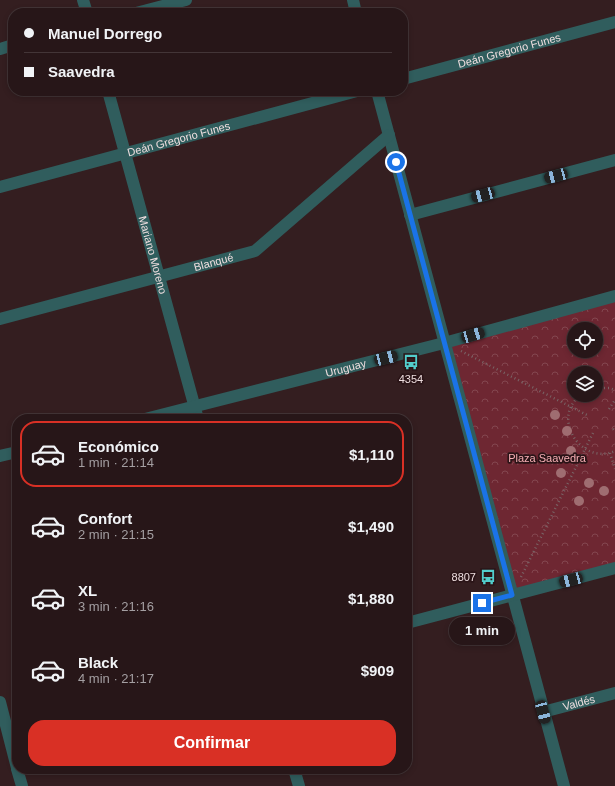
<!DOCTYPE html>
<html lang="es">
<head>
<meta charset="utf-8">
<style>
	:root { --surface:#271618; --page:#2f1f21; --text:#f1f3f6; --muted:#a49fa2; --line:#433537; --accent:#d93025 }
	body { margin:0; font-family:Helvetica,sans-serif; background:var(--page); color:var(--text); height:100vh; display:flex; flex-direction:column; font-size:15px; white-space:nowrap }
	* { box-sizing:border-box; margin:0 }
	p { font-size:13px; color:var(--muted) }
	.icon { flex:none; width:22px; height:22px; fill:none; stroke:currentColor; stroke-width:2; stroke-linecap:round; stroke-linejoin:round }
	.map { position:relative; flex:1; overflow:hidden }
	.panel { position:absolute; left:12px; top:414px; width:400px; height:360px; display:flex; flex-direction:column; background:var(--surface); border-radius:16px; box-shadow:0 2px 6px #0003,0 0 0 1px var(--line) }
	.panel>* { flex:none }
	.guide { position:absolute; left:8px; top:8px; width:400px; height:88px; border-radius:16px; box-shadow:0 2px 6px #0003,0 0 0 1px var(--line); display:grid; align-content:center; height:88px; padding:0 16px; background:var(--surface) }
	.controls { position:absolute; left:567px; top:322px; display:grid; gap:8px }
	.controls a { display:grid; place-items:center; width:36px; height:36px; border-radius:50%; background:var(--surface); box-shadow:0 2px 6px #0003,0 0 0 1px var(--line); font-size:20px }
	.end { position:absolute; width:18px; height:18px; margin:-9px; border:5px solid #1a73e8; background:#fff; box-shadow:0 0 0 2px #fff }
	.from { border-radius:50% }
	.bubble { position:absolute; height:28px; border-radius:14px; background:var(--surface); box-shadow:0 2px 6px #0003,0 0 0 1px var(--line); font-size:13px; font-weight:700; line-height:28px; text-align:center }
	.car { position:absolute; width:12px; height:24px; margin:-12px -6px; border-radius:5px; box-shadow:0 0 3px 1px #0007; background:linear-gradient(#222 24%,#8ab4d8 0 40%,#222 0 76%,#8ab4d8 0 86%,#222 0) }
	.guide b { display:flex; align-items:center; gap:14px; height:38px; font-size:15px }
	.guide b+b { border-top:1px solid var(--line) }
	.guide i { width:10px; height:10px; background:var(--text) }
	ul { padding:7px 0 0; list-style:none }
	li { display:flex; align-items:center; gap:12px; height:66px; margin:0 8px 6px; padding:0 8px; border:2px solid transparent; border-radius:16px }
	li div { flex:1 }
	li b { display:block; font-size:15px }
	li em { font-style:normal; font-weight:700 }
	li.current { border-color:var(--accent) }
	li>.icon { width:36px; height:36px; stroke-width:1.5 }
	.primary-button { display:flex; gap:8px; margin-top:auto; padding:8px 16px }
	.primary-button a { flex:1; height:46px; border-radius:16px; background:var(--accent); color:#fff; font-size:16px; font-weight:700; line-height:46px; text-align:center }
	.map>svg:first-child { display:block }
	.park { fill:url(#park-crowns); fill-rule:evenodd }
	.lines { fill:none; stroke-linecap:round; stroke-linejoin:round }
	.path { stroke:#796567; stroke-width:2.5; stroke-dasharray:1 3; stroke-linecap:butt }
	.street { stroke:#305d5d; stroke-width:12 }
	.tree { fill:#9f6d71 }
	.route { stroke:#1a73e8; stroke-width:5 }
	.labels { text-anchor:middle; stroke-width:3.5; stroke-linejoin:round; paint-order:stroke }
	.street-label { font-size:11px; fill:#eededf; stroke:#2a1417 }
	.poi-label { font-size:11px; fill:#eededf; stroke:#2a1417 }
	.park-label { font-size:11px; fill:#f6aeb4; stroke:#2a1417 }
</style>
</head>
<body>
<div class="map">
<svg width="615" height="786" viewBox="0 0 615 786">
	<defs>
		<pattern id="park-crowns" width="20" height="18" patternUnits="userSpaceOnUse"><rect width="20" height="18" fill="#6e2732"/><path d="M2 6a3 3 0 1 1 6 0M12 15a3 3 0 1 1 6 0" fill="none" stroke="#83464f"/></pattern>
	</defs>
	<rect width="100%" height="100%" fill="#341e20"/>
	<path class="park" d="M 615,296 L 615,568 L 512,595 L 444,343 ZM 574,329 L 596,329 L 596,351 L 574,351 ZM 574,373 L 596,373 L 596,395 L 574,395 Z"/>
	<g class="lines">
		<path class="path" d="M 461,351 L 587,415
			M 596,388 L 609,388 L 615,390
			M 581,395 C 550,417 581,466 615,451
			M 609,409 L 615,400
			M 613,429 L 615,431
			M 610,453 L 615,469
			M 521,577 L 593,433"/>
		<g class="street">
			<path d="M 83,0 L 87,13"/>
			<path d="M 353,0 L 356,13"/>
			<path d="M 136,13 L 186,0"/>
			<path d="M 0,49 L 13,45"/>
			<path id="s1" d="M 403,79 L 615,22"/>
			<path id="s2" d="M 108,91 L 198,419"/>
			<path d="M 377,91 L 564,786"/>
			<path id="s3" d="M 0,187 L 357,91"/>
			<path d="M 410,215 L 615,160"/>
			<path id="s4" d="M 0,319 L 255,251 L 389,135"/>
			<path id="s5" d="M 145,419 L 444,343 L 615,296"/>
			<path d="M 0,456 L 17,452"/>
			<path d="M 407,623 L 615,568"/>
			<path d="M 0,702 L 17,768"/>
			<path id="s6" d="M 543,712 L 615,693"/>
			<path d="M 17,769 L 22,786"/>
			<path d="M 294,769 L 299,786"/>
		</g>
	</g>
	<g class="tree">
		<circle cx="555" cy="415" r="5"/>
		<circle cx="567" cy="431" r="5"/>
		<circle cx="571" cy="451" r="5"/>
		<circle cx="561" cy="473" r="5"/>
		<circle cx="589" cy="483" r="5"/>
		<circle cx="604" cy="491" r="5"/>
		<circle cx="579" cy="501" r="5"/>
	</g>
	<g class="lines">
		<path class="route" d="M 396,162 L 512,595 L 482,603"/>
	</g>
	<defs>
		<symbol id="bus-bare" viewBox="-9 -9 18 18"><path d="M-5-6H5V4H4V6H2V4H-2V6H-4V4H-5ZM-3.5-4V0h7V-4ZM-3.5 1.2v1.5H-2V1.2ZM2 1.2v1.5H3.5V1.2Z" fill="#52cdcc" stroke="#2a1417" stroke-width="2.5" paint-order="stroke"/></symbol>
	</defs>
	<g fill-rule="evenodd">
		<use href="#bus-bare" x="400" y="351" width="22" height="22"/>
		<use href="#bus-bare" x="477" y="566" width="22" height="22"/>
	</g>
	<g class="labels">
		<g class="street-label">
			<text dy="4" stroke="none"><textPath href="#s1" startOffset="110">Deán Gregorio Funes</textPath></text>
			<text dy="4" stroke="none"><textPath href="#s3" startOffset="185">Deán Gregorio Funes</textPath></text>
			<text dy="4" stroke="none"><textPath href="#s2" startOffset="170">Mariano Moreno</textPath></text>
			<text dy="4" stroke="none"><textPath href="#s4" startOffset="221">Blanqué</textPath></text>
			<text dy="4" stroke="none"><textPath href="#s5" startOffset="207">Uruguay</textPath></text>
			<text dy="4" stroke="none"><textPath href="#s6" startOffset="37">Valdés</textPath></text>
		</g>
		<g class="poi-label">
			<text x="411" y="383">4354</text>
			<text x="476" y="581" text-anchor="end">8807</text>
		</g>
		<g class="park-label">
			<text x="547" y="462">Plaza Saavedra</text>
		</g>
	</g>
</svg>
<div class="controls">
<a><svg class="icon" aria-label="locate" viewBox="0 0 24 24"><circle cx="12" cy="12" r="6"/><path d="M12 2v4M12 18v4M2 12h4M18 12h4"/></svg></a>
<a><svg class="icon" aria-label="layers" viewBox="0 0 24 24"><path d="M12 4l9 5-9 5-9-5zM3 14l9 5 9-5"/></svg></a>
</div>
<i class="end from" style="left:396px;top:162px"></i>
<i class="end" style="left:482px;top:603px"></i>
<div class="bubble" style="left:449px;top:617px;width:66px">1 min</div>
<i class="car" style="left:556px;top:176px;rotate:255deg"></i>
<i class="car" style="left:483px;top:195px;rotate:255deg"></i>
<i class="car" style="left:473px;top:335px;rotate:74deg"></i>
<i class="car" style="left:386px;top:358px;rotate:76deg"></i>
<i class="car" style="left:571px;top:580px;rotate:255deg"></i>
<i class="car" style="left:543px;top:712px;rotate:165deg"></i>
<div class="guide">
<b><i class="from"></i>Manuel Dorrego</b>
<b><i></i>Saavedra</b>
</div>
<section class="panel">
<ul>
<li class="current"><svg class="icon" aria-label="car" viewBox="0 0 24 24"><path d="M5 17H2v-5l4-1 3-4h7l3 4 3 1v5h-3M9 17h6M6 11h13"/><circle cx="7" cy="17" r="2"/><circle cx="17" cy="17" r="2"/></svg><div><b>Económico</b><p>1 min · 21:14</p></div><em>$1,110</em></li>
<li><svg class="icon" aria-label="car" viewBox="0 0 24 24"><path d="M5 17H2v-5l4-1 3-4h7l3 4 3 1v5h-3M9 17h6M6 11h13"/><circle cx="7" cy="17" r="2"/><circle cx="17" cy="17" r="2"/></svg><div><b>Confort</b><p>2 min · 21:15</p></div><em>$1,490</em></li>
<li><svg class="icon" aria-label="car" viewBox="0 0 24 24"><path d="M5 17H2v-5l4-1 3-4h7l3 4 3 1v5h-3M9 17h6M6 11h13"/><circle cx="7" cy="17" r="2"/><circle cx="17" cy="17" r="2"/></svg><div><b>XL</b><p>3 min · 21:16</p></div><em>$1,880</em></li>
<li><svg class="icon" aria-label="car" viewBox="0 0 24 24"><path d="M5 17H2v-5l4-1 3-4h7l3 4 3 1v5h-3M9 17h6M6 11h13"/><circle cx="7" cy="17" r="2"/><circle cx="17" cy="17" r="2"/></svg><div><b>Black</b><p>4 min · 21:17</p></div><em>$909</em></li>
</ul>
<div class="primary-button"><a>Confirmar</a></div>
</section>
</div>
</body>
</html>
